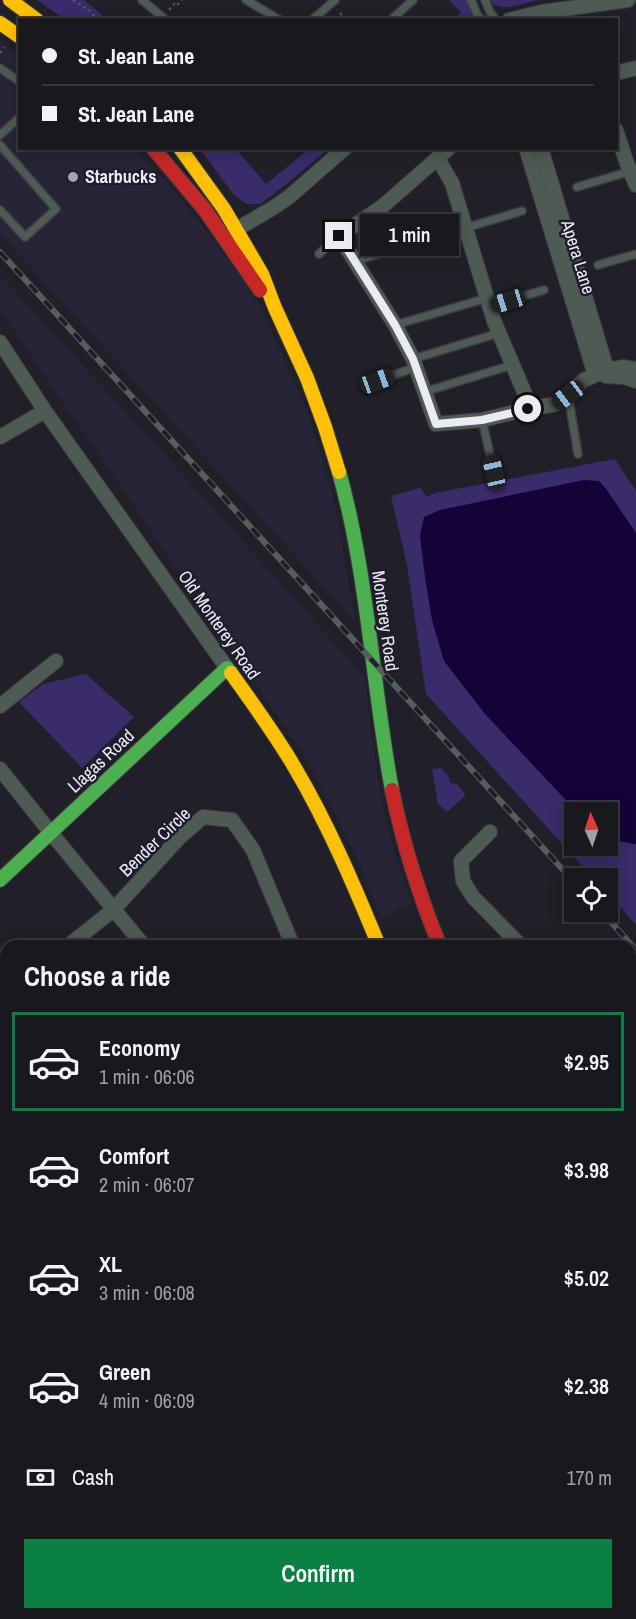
<!DOCTYPE html>
<html lang="en">
<head>
<meta charset="utf-8">
<style>
	:root { --surface:#19181e; --page:#26252b; --text:#f1f3f6; --muted:#9fa0a4; --line:#37373c; --accent:#0b8043 }
	body { margin:0; font-family:"Archivo Narrow",sans-serif; background:var(--page); color:var(--text); height:100vh; display:flex; flex-direction:column; font-size:22px; white-space:nowrap }
	* { box-sizing:border-box; margin:0 }
	p { font-size:20px; color:var(--muted) }
	.icon { flex:none; width:33px; height:33px; fill:none; stroke:currentColor; stroke-width:2; stroke-linecap:round; stroke-linejoin:round }
	.map { position:relative; flex:1; overflow:hidden }
	.side { position:absolute; left:0px; top:940px; width:636px; height:680px; display:flex; flex-direction:column; background:var(--surface); border-radius:18px 18px 0 0; box-shadow:0 3px 15px #0003,0 0 0 2px var(--line) }
	.side>* { flex:none }
	.banner { position:absolute; left:18px; top:18px; width:600px; height:132px; border-radius:0px; box-shadow:0 3px 15px #0003,0 0 0 2px var(--line); display:grid; align-content:center; height:132px; padding:0 24px; background:var(--surface) }
	.needle { width:39px; rotate:357deg }
	.controls { position:absolute; left:564px; top:802px; display:grid; gap:12px }
	.controls a { display:grid; place-items:center; width:54px; height:54px; border-radius:0px; background:var(--surface); box-shadow:0 3px 15px #0003,0 0 0 2px var(--line); font-size:30px }
	.end { position:absolute; width:27px; height:27px; margin:-14px; border:8px solid #ecebf5; background:#111; box-shadow:0 0 0 3px #111 }
	.from { border-radius:50% }
	.bubble { position:absolute; height:42px; border-radius:0px; background:var(--surface); box-shadow:0 3px 15px #0003,0 0 0 2px var(--line); font-size:20px; font-weight:600; line-height:42px; text-align:center }
	.car { position:absolute; width:18px; height:36px; margin:-18px -9px; border-radius:8px; box-shadow:0 0 4px 2px #0007; background:linear-gradient(#222 24%,#8ab4d8 0 40%,#222 0 76%,#8ab4d8 0 86%,#222 0) }
	.banner b { display:flex; align-items:center; gap:21px; height:57px; font-size:22px }
	.banner b+b { border-top:2px solid var(--line) }
	.banner i { width:15px; height:15px; background:var(--text) }
	ul { padding:0; list-style:none }
	li { display:flex; align-items:center; gap:18px; height:99px; margin:0 12px 9px; padding:0 12px; border:3px solid transparent; border-radius:0px }
	li div { flex:1 }
	li b { display:block; font-size:22px }
	li em { font-style:normal; font-weight:600 }
	li.selected { border-color:var(--accent) }
	li>.icon { width:54px; height:54px; stroke-width:1.5 }
	h2 { padding:0 24px; font-size:27px; line-height:72px }
	.pay { display:flex; align-items:center; gap:15px; height:66px; padding:0 24px; font-size:22px }
	.pay p { margin-inline-start:auto }
	.action { display:flex; gap:12px; margin-top:auto; padding:12px 24px }
	.action a { flex:1; height:69px; border-radius:0px; background:var(--accent); color:#fff; font-size:24px; font-weight:600; line-height:69px; text-align:center }
	.map>svg:first-child { display:block }
	.built { fill:#272437 }
	.green { fill:#3a2b6b; fill-rule:evenodd }
	.water { fill:#140336 }
	.lines { fill:none; stroke-linecap:round; stroke-linejoin:round }
	.lane-casing { stroke:#3e3d44; stroke-width:10 }
	.street-casing { stroke:#3e3d44; stroke-width:16 }
	.fast-casing { stroke:#3e3d44; stroke-width:16 }
	.slow-casing { stroke:#3e3d44; stroke-width:16 }
	.jam-casing { stroke:#3e3d44; stroke-width:16 }
	.path { stroke:#505a56; stroke-width:2; stroke-dasharray:3 3; stroke-linecap:butt }
	.lane { stroke:#4e5b54; stroke-width:7 }
	.street { stroke:#4e5b54; stroke-width:14 }
	.fast { stroke:#4caf50; stroke-width:14 }
	.slow { stroke:#ffc107; stroke-width:14 }
	.jam { stroke:#c62828; stroke-width:14 }
	.rail-casing { stroke:#575d5c; stroke-width:6 }
	.rail { stroke:#1f1d2b; stroke-width:4; stroke-dasharray:11; stroke-linecap:butt }
	.route { stroke:#ecebf5; stroke-width:8 }
	.poi-dot { fill:#a5a4ad; stroke:#1f1d2b; stroke-width:2 }
	.labels { text-anchor:middle; stroke-width:5; stroke-linejoin:round; paint-order:stroke }
	.poi-label { font-size:18px; font-weight:bold; fill:#ecebf5; stroke:#1f1d2b; text-anchor:start }
	.street-label { font-size:18px; fill:#ecebf5; stroke:#1f1d2b }
</style>
</head>
<body>
<div class="map">
<svg width="636" height="1619" viewBox="0 0 636 1619">
	<rect width="100%" height="100%" fill="#212028"/>
	<path class="built" d="M 0,41 L 19,55 L 20,148 L 135,149 L 172,188 L 229,260 L 260,306 L 308,414 L 333,496 L 356,622 L 0,234 Z
		M 0,275 L 205,499 L 365,678 L 371,736 L 382,803 L 396,859 L 411,903 L 381,919 L 357,857 L 305,756 L 0,310 Z
		M 636,1478 L 636,1596 L 630,1601 L 630,1483 Z
		M 451,1614 L 613,1614 L 607,1619 L 444,1619 Z"/>
	<path class="green" d="M 37,0 L 84,0 L 107,19 L 64,19 Z
		M 449,0 L 466,0 L 472,12 L 472,19 L 454,19 L 461,13 Z
		M 490,0 L 539,0 C 525,2 499,15 490,0 Z
		M 200,149 L 236,149 L 266,184 L 309,149 L 328,149 L 288,183 L 260,204 L 246,204 L 234,195 Z
		M 615,459 L 636,491 L 636,925 L 608,893 L 608,879 L 594,879 L 426,694 L 407,565 L 391,496 L 420,488 L 427,497 L 435,493 ZM 574,813 L 608,813 L 608,846 L 574,846 Z
		M 86,674 L 134,717 L 82,768 L 19,702 L 43,684 Z
		M 441,768 L 449,777 L 450,783 L 457,784 L 466,795 L 447,812 L 438,804 L 432,769 Z
		M 95,1614 L 185,1614 L 165,1619 L 91,1619 Z"/>
	<path class="water" d="M 584,480 L 599,481 L 607,490 L 636,533 L 636,844 L 634,844 L 608,839 L 608,813 L 578,813 L 485,714 L 444,661 L 432,620 L 425,577 L 420,536 L 424,517 L 440,510 Z"/>
	<g class="lines">
		<defs>
			<path id="lane" d="M 142,0 L 166,20
				M 246,0 L 280,20
				M 471,0 L 477,14 L 482,20
				M 485,0 L 490,12 L 496,20
				M 312,20 L 335,0
				M 391,20 L 413,0
				M 0,68 L 20,82
				M 0,135 L 20,117
				M 0,145 L 56,209 L 25,237 L 0,210
				M 577,187 L 631,171
				M 319,254 L 339,236
				M 355,261 L 522,211
				M 598,265 L 636,254
				M 489,306 L 544,290
				M 395,325 L 487,298
				M 413,359 L 499,333
				M 377,381 L 416,367
				M 424,392 L 512,365
				M 568,395 L 578,454
				M 482,420 L 494,472
				M 630,1404 L 636,1400
				M 0,1590 L 6,1586"/>
			<path id="street" d="M 509,20 L 542,12 L 628,0
				M 616,73 L 636,68
				M 616,130 L 626,161 L 636,185
				M 449,148 L 383,206 L 339,236 L 395,325 L 413,359 L 436,424 L 482,420 L 528,409 L 556,404 L 584,380 L 607,370
				M 526,148 L 595,375
				M 541,148 L 607,370 L 623,367 L 636,369
				M 438,159 L 452,183 L 494,321 L 525,394 L 528,409
				M 237,229 L 273,208 L 289,197 L 345,148
				M 0,342 L 45,411 L 227,668
				M 606,376 L 624,377 L 636,381
				M 0,437 L 45,411
				M 0,706 L 56,661
				M 0,769 L 51,833 L 144,946
				M 490,832 L 461,861 L 463,881 L 473,897 L 521,946
				M 68,946 L 113,910 L 179,838 L 203,817 L 232,820 L 253,850 L 293,946
				M 630,1048 L 636,1042
				M 0,1113 L 6,1121
				M 630,1126 L 636,1135
				M 630,1146 L 632,1146 L 633,1155 L 630,1157
				M 0,1220 L 6,1216
				M 384,1614 L 388,1619
				M 84,1619 L 88,1614
				M 216,1619 L 230,1614"/>
			<path id="fast" d="M 339,472 C 368,575 372,684 392,790
				M 0,880 L 227,668 L 231,673"/>
			<path id="slow" d="M 10,0 L 37,20
				M 0,23 L 20,37
				M 180,148 L 224,209 L 262,274 L 275,308 L 307,378 L 325,427 L 339,472
				M 231,673 C 253,704 276,735 295,768 C 328,824 354,885 379,946
				M 630,1248 L 636,1257"/>
			<path id="jam" d="M 153,148 L 205,210 L 260,290
				M 392,790 C 403,844 419,895 440,946"/>
		</defs>
		<use href="#lane" class="lane-casing"/>
		<use href="#street" class="street-casing"/>
		<use href="#fast" class="fast-casing"/>
		<use href="#slow" class="slow-casing"/>
		<use href="#jam" class="jam-casing"/>
		<path class="path" d="M 73,0 L 90,11 L 98,20
			M 177,5 L 182,0
			M 169,10 L 175,3
			M 340,13 L 346,20
			M 0,53 L 4,47"/>
		<use href="#lane" class="lane"/>
		<use href="#street" class="street"/>
		<use href="#fast" class="fast"/>
		<use href="#slow" class="slow"/>
		<use href="#jam" class="jam"/>
		<defs>
			<path id="rail" d="M 0,252 L 574,882
				M 602,912 L 636,950"/>
		</defs>
		<use href="#rail" class="rail-casing"/>
		<use href="#rail" class="rail"/>
	</g>
	<g class="lines">
		<path class="route" d="M 339,236 L 395,325 L 413,359 L 436,424 L 482,420 L 528,409"/>
	</g>
	<circle class="poi-dot" cx="73" cy="177" r="6"/>
	<g class="labels">
		<g class="poi-label">
			<text x="85" y="183">Starbucks</text>
		</g>
		<g class="street-label">
			<text transform="translate(578 257) rotate(73)" y="6">Apera Lane</text>
			<text transform="translate(385 621) rotate(82)" y="6">Monterey Road</text>
			<text transform="translate(219 625) rotate(55)" y="6">Old Monterey Road</text>
			<text transform="translate(101 761) rotate(-43)" y="6">Llagas Road</text>
			<text transform="translate(155 842) rotate(-44)" y="6">Bender Circle</text>
		</g>
	</g>
</svg>
<div class="controls">
<a><svg class="needle" viewBox="-14 -14 28 28"><path d="M0-13l5 13h-10z" fill="#e53935"/><path d="M0 13l5-13h-10z" fill="#9fa0a4"/></svg></a>
<a><svg class="icon" aria-label="locate" viewBox="0 0 24 24"><circle cx="12" cy="12" r="6"/><path d="M12 2v4M12 18v4M2 12h4M18 12h4"/></svg></a>
</div>
<i class="end from" style="left:528px;top:409px"></i>
<i class="end" style="left:339px;top:236px"></i>
<div class="bubble" style="left:360px;top:214px;width:99px">1 min</div>
<i class="car" style="left:508px;top:301px;rotate:253deg"></i>
<i class="car" style="left:377px;top:381px;rotate:70deg"></i>
<i class="car" style="left:568px;top:395px;rotate:233deg"></i>
<i class="car" style="left:494px;top:472px;rotate:347deg"></i>
<div class="banner">
<b><i class="from"></i>St. Jean Lane</b>
<b><i></i>St. Jean Lane</b>
</div>
<section class="side">
<h2>Choose a ride</h2>
<ul>
<li class="selected"><svg class="icon" aria-label="car" viewBox="0 0 24 24"><path d="M5 17H2v-5l4-1 3-4h7l3 4 3 1v5h-3M9 17h6M6 11h13"/><circle cx="7" cy="17" r="2"/><circle cx="17" cy="17" r="2"/></svg><div><b>Economy</b><p>1 min · 06:06</p></div><em>$2.95</em></li>
<li><svg class="icon" aria-label="car" viewBox="0 0 24 24"><path d="M5 17H2v-5l4-1 3-4h7l3 4 3 1v5h-3M9 17h6M6 11h13"/><circle cx="7" cy="17" r="2"/><circle cx="17" cy="17" r="2"/></svg><div><b>Comfort</b><p>2 min · 06:07</p></div><em>$3.98</em></li>
<li><svg class="icon" aria-label="car" viewBox="0 0 24 24"><path d="M5 17H2v-5l4-1 3-4h7l3 4 3 1v5h-3M9 17h6M6 11h13"/><circle cx="7" cy="17" r="2"/><circle cx="17" cy="17" r="2"/></svg><div><b>XL</b><p>3 min · 06:08</p></div><em>$5.02</em></li>
<li><svg class="icon" aria-label="car" viewBox="0 0 24 24"><path d="M5 17H2v-5l4-1 3-4h7l3 4 3 1v5h-3M9 17h6M6 11h13"/><circle cx="7" cy="17" r="2"/><circle cx="17" cy="17" r="2"/></svg><div><b>Green</b><p>4 min · 06:09</p></div><em>$2.38</em></li>
</ul>
<div class="pay"><svg class="icon" aria-label="cash" viewBox="0 0 24 24"><path d="M3 7h18v10H3z"/><circle cx="12" cy="12" r="2"/></svg>Cash<p>170 m</p></div>
<div class="action"><a>Confirm</a></div>
</section>
</div>
</body>
</html>
